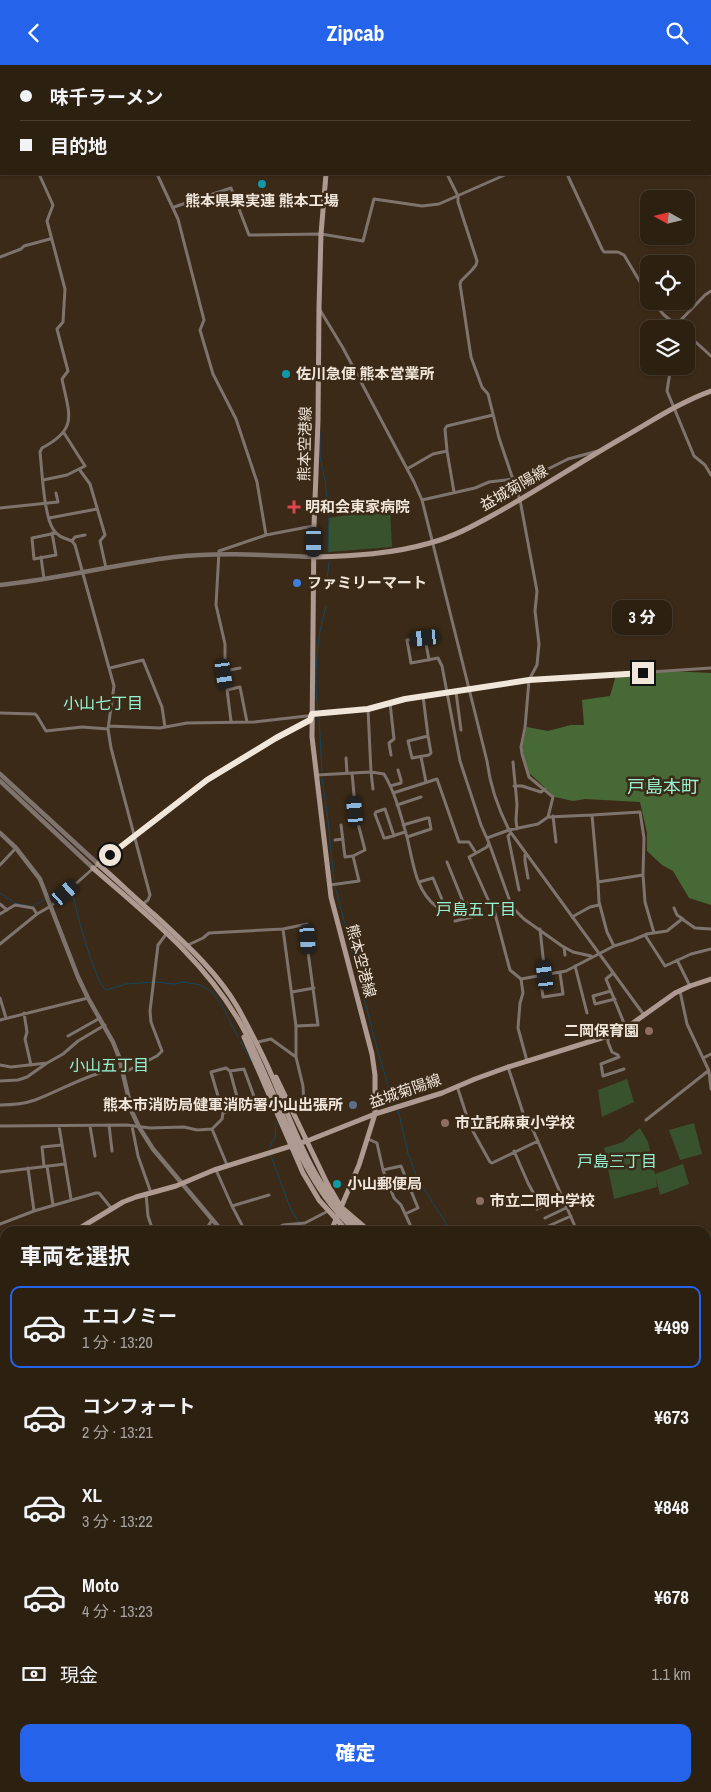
<!DOCTYPE html>
<html lang="ja">
<head>
<meta charset="utf-8">
<style>
	:root { --surface:#2c2011; --page:#34281a; --text:#f1f3f6; --muted:#a6a39f; --line:#483e31; --accent:#2563eb }
	body { margin:0; font-family:"Archivo Narrow","Noto Sans JP",sans-serif; background:var(--page); color:var(--text); height:100vh; display:flex; flex-direction:column; font-size:19px; white-space:nowrap }
	* { box-sizing:border-box; margin:0 }
	p { font-size:16px; color:var(--muted) }
	.icon { flex:none; width:28px; height:28px; fill:none; stroke:currentColor; stroke-width:2; stroke-linecap:round; stroke-linejoin:round }
	.map { position:relative; flex:1; overflow:hidden }
	.drawer { position:absolute; left:0px; top:1161px; width:711px; height:566px; display:flex; flex-direction:column; background:var(--surface); border-radius:15px 15px 0 0; box-shadow:0 1px 4px #0004,0 0 0 1px var(--line) }
	.drawer>* { flex:none }
	.guide { position:absolute; left:0px; top:0px; width:711px; height:110px; box-shadow:0 1px 4px #0004,0 0 0 1px var(--line); display:grid; align-content:center; height:110px; padding:0 20px; background:var(--surface) }
	.needle { width:32px; rotate:278deg }
	.controls { position:absolute; left:640px; top:125px; display:grid; gap:10px }
	.controls a { display:grid; place-items:center; width:55px; height:55px; border-radius:10px; background:var(--surface); box-shadow:0 1px 4px #0004,0 0 0 1px var(--line); font-size:25px }
	.end { position:absolute; width:22px; height:22px; margin:-11px; border:6px solid #f1e6da; background:#111; box-shadow:0 0 0 2px #111 }
	.from { border-radius:50% }
	.bubble { position:absolute; height:35px; border-radius:10px; background:var(--surface); box-shadow:0 1px 4px #0004,0 0 0 1px var(--line); font-size:16px; font-weight:800; line-height:35px; text-align:center }
	.car { position:absolute; width:15px; height:30px; margin:-15px -8px; border-radius:6px; box-shadow:0 0 4px 1px #0007; background:linear-gradient(#222 24%,#8ab4d8 0 40%,#222 0 76%,#8ab4d8 0 86%,#222 0) }
	.guide b { display:flex; align-items:center; gap:18px; height:48px; font-size:19px }
	.guide b+b { border-top:1px solid var(--line) }
	.guide i { width:12px; height:12px; background:var(--text) }
	ul { padding:0; list-style:none }
	li { display:flex; align-items:center; gap:15px; height:82px; margin:0 10px 8px; padding:0 10px; border:2px solid transparent; border-radius:10px }
	li div { flex:1 }
	li b { display:block; font-size:19px }
	li em { font-style:normal; font-weight:800 }
	li.current { border-color:var(--accent) }
	li>.icon { width:45px; height:45px; stroke-width:1.5 }
	h2 { padding:0 20px; font-size:22px; line-height:60px }
	.pay { display:flex; align-items:center; gap:12px; height:55px; padding:0 20px; font-size:19px }
	.pay p { margin-inline-start:auto }
	.button { display:flex; gap:10px; margin-top:auto; padding:10px 20px }
	.button a { flex:1; height:58px; border-radius:10px; background:var(--accent); color:#fff; font-size:20px; font-weight:800; line-height:58px; text-align:center }
	header { display:flex; justify-content:space-between; align-items:center; height:65px; padding:0 20px; background:var(--accent); color:#fff; font-size:22px; font-weight:800 }
	.map>svg:first-child { display:block }
	.green { fill:#39522e }
	.forest { fill:#466936 }
	.lines { fill:none; stroke-linecap:round; stroke-linejoin:round }
	.stream { stroke:#134761; stroke-width:1 }
	.river { stroke:#134761; stroke-width:6 }
	.minor { stroke:#7f736d; stroke-width:3 }
	.tertiary { stroke:#7f736d; stroke-width:4.5 }
	.secondary { stroke:#ae9a91; stroke-width:5 }
	.motorway { stroke:#f2d3c6; stroke-width:6 }
	.route { stroke:#f1e6da; stroke-width:6 }
	.culture-dot { fill:#0f9aa8; stroke:#3b2a17; stroke-width:2 }
	.health-dot { fill:#e0444e; stroke:#3b2a17; stroke-width:2 }
	.shop-dot { fill:#3f7fe0; stroke:#3b2a17; stroke-width:2 }
	.education-dot { fill:#8d6e63; stroke:#3b2a17; stroke-width:2 }
	.service-dot { fill:#5c6f8a; stroke:#3b2a17; stroke-width:2 }
	.labels { text-anchor:middle; stroke-width:5; stroke-linejoin:round; paint-order:stroke }
	.poi-label { font-size:15px; font-weight:bold; fill:#f1e6da; stroke:#3b2a17; text-anchor:start }
	.street-label { font-size:15px; fill:#f1e6da; stroke:#3b2a17 }
	.neighbourhood-label { font-size:16px; fill:#95f2d2; stroke:#3b2a17 }
	.quarter-label { font-size:18px; fill:#95f2d2; stroke:#3b2a17 }
</style>
</head>
<body>
<header><svg class="icon" aria-label="back" viewBox="0 0 24 24"><path d="M15 5l-7 7 7 7"/></svg>Zipcab<svg class="icon" aria-label="search" viewBox="0 0 24 24"><circle cx="10" cy="10" r="6"/><path d="M15 15l6 6"/></svg></header>
<div class="map">
<svg width="711" height="1727" viewBox="0 0 711 1727">
	<rect width="100%" height="100%" fill="#3b2a17"/>
	<path class="green" d="M 390,443 L 392,482 L 328,487 L 329,453 Z
		M 627,1014 L 634,1037 L 602,1052 L 598,1025 Z
		M 694,1058 L 702,1089 L 680,1095 L 669,1065 Z
		M 640,1063 L 648,1077 L 655,1109 L 683,1099 L 689,1119 L 660,1130 L 656,1113 L 657,1122 L 614,1134 L 604,1083 L 623,1077 Z"/>
	<path class="forest" d="M 671,606 L 711,608 L 711,840 L 689,833 L 673,806 L 662,800 L 647,786 L 647,768 L 640,737 L 585,734 L 573,736 L 555,732 L 528,707 L 522,683 L 527,662 L 548,666 L 571,660 L 584,660 L 582,635 L 610,631 L 616,610 Z
		M 5,1689 L 5,1722 L 53,1723 L 56,1727 L 0,1727 L 0,1690 Z"/>
	<g class="lines">
		<path class="stream" d="M 320,367 L 320,392 L 325,415 L 329,453 L 328,487
			M 327,517 L 329,496
			M 318,646 C 314,612 316,574 326,541
			M 319,652 L 322,707
			M 322,713 L 328,755 L 334,816
			M 335,821 L 377,983 L 388,1020 L 396,1039
			M 0,828 L 15,838 L 29,841
			M 67,831 L 74,833 C 76,847 96,920 106,925 L 126,919 L 155,917 L 174,919 L 184,917 L 200,920 L 212,927 L 223,942 L 238,972
			M 50,832 L 58,828
			M 33,841 L 46,834
			M 240,976 L 252,997
			M 398,1045 L 408,1088 L 417,1113 L 451,1166
			M 269,1083 L 275,1073 L 276,1057
			M 271,1091 L 291,1145 L 299,1157
			M 300,1160 L 304,1166
			M 706,1687 L 711,1695"/>
		<path class="river" d="M 706,1558 L 711,1567"/>
		<path class="minor" d="M 32,0 L 32,1
			M 169,0 L 169,1
			M 50,1 L 52,0
			M 416,1 L 416,0
			M 545,1 L 548,0
			M 0,90 L 1,91
			M 39,109 L 53,140 L 47,156 L 65,224 L 63,257 L 57,264 L 68,306 L 62,314 C 69,349 79,364 42,383 L 40,387 C 42,406 44,450 53,464 C 58,472 64,473 72,476 L 75,480 L 114,621 L 108,664 L 111,683 L 150,830 L 148,835 L 143,839
			M 157,109 L 178,154 L 204,255 L 200,265 L 213,309 L 236,354 L 257,417 L 266,470
			M 447,109 L 458,131 L 458,137 L 477,196 L 476,200 L 472,205 L 461,216 L 460,219 L 471,292 L 482,322 L 488,329 L 499,373 L 520,435 L 537,526 L 535,546 L 539,579 L 537,600 L 529,615 L 525,663 L 521,682 L 522,689 L 529,712 L 553,732 L 548,752
			M 567,109 L 602,184 L 604,187 L 618,187 L 624,190 L 649,232
			M 174,142 L 231,123 L 249,170 L 321,169 L 363,176 L 374,134 L 422,141 L 439,139 L 507,109
			M 0,192 L 21,184 L 24,181 L 50,174
			M 652,236 L 664,250 L 681,264
			M 320,245 L 343,283 L 414,417 L 422,435 L 487,696 C 490,721 498,743 509,765 L 644,950
			M 677,259 L 705,230 L 711,226
			M 686,268 L 690,272 L 690,276 L 686,280
			M 689,271 L 711,291
			M 671,301 L 667,326 L 694,391 L 705,400 L 711,410
			M 79,404 L 90,419 L 105,470 L 100,476 L 106,503
			M 407,404 L 433,389 L 447,386
			M 43,415 L 67,410 L 85,401 L 64,368
			M 454,427 L 447,386 L 445,364 L 447,361 L 493,350
			M 422,435 L 475,423 L 489,417 L 514,414 L 542,407 L 568,394 L 598,386
			M 0,443 L 58,437 L 56,428
			M 49,453 L 97,444
			M 52,468 L 56,490 L 34,494 L 32,473 L 56,468
			M 72,476 L 75,472 L 85,470
			M 41,492 L 44,514
			M 429,595 L 425,573 L 407,575 L 411,598 L 438,593 L 442,601 L 460,696 L 481,760 L 489,778 L 487,782 L 469,792 L 490,839 L 512,842
			M 110,603 L 143,595 L 162,642 L 165,662
			M 225,606 L 240,603
			M 227,625 L 240,622 L 247,657
			M 456,627 L 461,665
			M 423,631 L 428,671 L 431,688 L 429,690 L 412,693 L 408,676 L 428,671
			M 390,638 L 394,674 L 389,678 L 391,690
			M 368,644 L 371,707 L 384,709 C 395,727 401,751 407,772 C 413,796 415,826 437,842 C 452,842 481,832 493,841 L 510,905 L 521,914 L 523,928 L 520,938 L 518,963 L 527,996
			M 0,648 L 35,649 L 37,651 L 46,666 L 82,662 L 108,664
			M 231,656 L 225,609 L 225,579 L 216,540 L 219,486 L 266,470 L 313,461
			M 109,661 L 160,663 L 187,658 L 254,657 L 368,644 L 405,634 L 529,615 L 711,603
			M 421,692 L 426,717
			M 346,693 L 347,708
			M 513,697 L 517,739 L 516,755 L 517,764
			M 317,710 L 371,707 L 373,724
			M 390,721 L 401,718 L 401,715 L 398,705
			M 514,721 L 522,721 L 541,727 L 545,724
			M 393,728 L 437,714 L 459,777 L 469,777 L 476,788
			M 397,740 L 421,732
			M 592,750 L 640,747 L 644,773 L 643,810
			M 553,751 L 556,777
			M 341,760 L 345,792 L 353,791
			M 403,760 L 427,753 L 429,753 L 431,764 L 407,772
			M 511,768 L 508,771 L 519,825
			M 394,771 L 385,744 L 376,747 L 375,749 L 384,773 L 386,773 L 405,767
			M 487,773 L 509,765 L 538,759 L 548,752 L 592,750 L 598,817 L 599,837 L 607,867 L 614,881
			M 335,775 L 343,774
			M 489,778 L 512,842 L 524,854 L 562,881 L 573,887 L 591,891
			M 525,789 L 525,796 L 528,813
			M 447,797 L 464,839
			M 0,800 L 16,783
			M 419,817 L 433,813 L 445,842
			M 598,817 L 643,810 L 645,837 L 654,868
			M 330,820 L 359,816 L 353,791 L 365,785 L 356,751 L 352,708
			M 0,839 L 7,845
			M 674,843 L 677,850 L 683,854
			M 0,849 L 15,840 L 33,843 L 37,849
			M 572,852 L 590,842 L 599,840
			M 455,856 L 472,852 L 473,850 L 470,838
			M 283,864 L 296,961 L 296,992
			M 540,864 L 545,910
			M 645,870 L 665,901 L 691,889 L 711,884
			M 0,879 L 37,849 L 51,841 L 98,799
			M 188,880 L 203,873 L 209,868 L 283,864 L 307,859 L 308,887 L 318,960 L 296,961
			M 564,882 L 565,890
			M 677,895 L 690,921
			M 575,901 L 587,948
			M 612,909 L 606,914 L 626,963
			M 540,911 L 543,932 L 563,929 L 560,908
			M 521,914 L 566,906 L 614,881 L 633,875 L 647,869 L 667,866 L 682,854 L 695,863 L 711,864
			M 611,926 L 593,931 L 595,939 L 615,934
			M 680,926 L 687,959 L 709,1006 L 711,1024
			M 292,927 L 314,923
			M 0,933 L 6,953
			M 24,948 L 27,967 L 25,974 L 31,1000
			M 0,955 L 88,933
			M 68,971 L 100,953
			M 608,971 L 608,977 L 612,987 L 618,990
			M 258,977 L 271,974 L 296,992 L 303,1021 L 304,1041 L 292,1045
			M 619,992 L 601,999 L 603,1011 L 624,1004
			M 703,993 L 711,989
			M 47,998 L 63,989 L 78,976 L 105,960
			M 0,1000 L 11,1002 L 47,998 L 27,1012 L 18,1015 L 0,1016
			M 508,1002 L 525,1054 L 533,1065 L 577,1166
			M 230,1006 L 240,1043
			M 457,1021 L 470,1061 L 490,1097 L 492,1098 L 538,1076
			M 0,1040 C 12,1040 24,1039 35,1035 C 58,1027 96,1004 119,1005 L 123,1008 L 157,991 L 162,986 L 151,957 L 150,946 L 158,880 L 167,868
			M 646,1055 L 708,1006
			M 109,1060 L 112,1086
			M 0,1061 L 127,1060 L 150,1063 L 184,1062 L 197,1065 L 212,1064 L 222,1054 L 223,1048 L 211,1007 L 226,1003 L 230,1006 L 244,1004 L 256,1037 L 223,1048
			M 59,1061 L 71,1134
			M 90,1061 L 95,1091
			M 132,1061 L 138,1091 L 151,1128
			M 212,1064 L 227,1100
			M 368,1074 L 377,1078 L 383,1105 L 394,1133 L 401,1140 L 413,1166
			M 514,1086 L 528,1118 L 541,1142 L 537,1144
			M 44,1101 L 42,1082 L 62,1080
			M 47,1101 L 53,1140
			M 28,1103 L 34,1146
			M 216,1105 L 232,1141 L 245,1166
			M 383,1105 L 401,1101 L 418,1143 L 405,1149
			M 0,1107 L 65,1099
			M 146,1129 L 148,1151 L 153,1166
			M 232,1141 L 269,1130
			M 545,1153 L 568,1142
			M 0,1159 L 34,1146 L 96,1128 L 99,1128 L 112,1144
			M 205,1166 L 212,1155
			M 271,1166 L 283,1160 L 305,1158 L 328,1146
			M 541,1166 L 544,1163 L 571,1151
			M 0,1254 L 5,1254
			M 0,1279 L 5,1279
			M 706,1284 L 711,1288
			M 706,1322 L 711,1331
			M 706,1342 L 711,1340
			M 0,1352 L 5,1351
			M 0,1424 L 5,1421
			M 0,1469 L 5,1468
			M 0,1497 L 5,1497
			M 0,1578 L 5,1584
			M 0,1597 L 5,1596
			M 0,1624 L 5,1623
			M 706,1660 L 711,1658
			M 706,1662 L 711,1674
			M 169,1722 L 174,1727
			M 229,1722 L 234,1727
			M 331,1722 L 333,1727
			M 385,1722 L 387,1727
			M 454,1722 L 455,1727
			M 472,1722 L 475,1727
			M 516,1722 L 518,1727
			M 577,1722 L 578,1727
			M 158,1727 L 161,1722
			M 191,1727 L 194,1722
			M 247,1727 L 250,1722
			M 360,1727 L 379,1722
			M 479,1727 L 486,1722"/>
		<path class="tertiary" d="M 630,0 L 632,1
			M 710,76 L 711,77
			M 0,520 C 59,514 116,499 174,492 C 220,487 266,490 312,492
			M 0,709 L 98,799
			M 0,716 L 93,803
			M 0,768 L 16,783 L 40,814 L 78,912 L 88,933 L 113,977 L 119,992 L 132,1047 L 139,1062 L 153,1084 L 222,1166
			M 706,1609 L 711,1607
			M 696,1722 L 698,1727"/>
		<path class="secondary" d="M 334,1 L 334,0
			M 326,109 L 321,169 L 319,243 L 318,356 L 314,461 L 312,672 L 331,832 L 372,989 L 375,1010 L 375,1049 L 359,1100 L 331,1166
			M 314,492 C 354,491 392,489 430,478 C 453,472 473,461 493,450 C 537,426 580,397 624,372 C 652,356 680,337 711,326
			M 311,653 L 310,655 L 276,673 L 207,715 L 98,799 C 118,816 137,835 157,852 C 186,879 218,908 238,943 C 250,965 262,988 272,1011 C 295,1066 315,1128 363,1166
			M 93,803 C 147,850 203,894 239,956 C 279,1024 295,1114 356,1166
			M 244,972 L 303,1108 L 319,1135 L 347,1166
			M 276,1012 L 327,1118 L 341,1142 L 369,1166
			M 75,1166 L 123,1137 L 136,1132 L 176,1121 L 214,1105 L 307,1076 L 375,1049 L 442,1028 L 475,1014 L 508,1002 L 608,971 L 626,963 L 675,928 L 690,921 L 711,914
			M 0,1205 L 5,1202
			M 706,1296 L 711,1301
			M 706,1304 L 711,1309
			M 125,1722 L 129,1727
			M 95,1727 L 97,1722"/>
		<path class="motorway" d="M 706,1352 L 711,1350
			M 706,1359 L 711,1357
			M 0,1607 L 5,1606
			M 0,1614 L 5,1612"/>
	</g>
	<g class="lines">
		<path class="route" d="M 110,790 L 207,715 L 276,673 L 310,655 L 312,649 L 368,644 L 405,634 L 529,615 L 643,608"/>
	</g>
	<g class="culture-dot">
		<circle cx="262" cy="119" r="5"/>
		<circle cx="286" cy="309" r="5"/>
		<circle cx="337" cy="1119" r="5"/>
	</g>
	<path class="health-dot" d="M291.5 434.5h5v5h5v5h-5v5h-5v-5h-5v-5h5z"/>
	<circle class="shop-dot" cx="297" cy="518" r="5"/>
	<g class="education-dot">
		<circle cx="649" cy="966" r="5"/>
		<circle cx="445" cy="1058" r="5"/>
		<circle cx="480" cy="1136" r="5"/>
	</g>
	<circle class="service-dot" cx="353" cy="1040" r="5"/>
	<g class="labels">
		<g class="poi-label">
			<text x="262" y="141" text-anchor="middle">熊本県果実連 熊本工場</text>
			<text x="296" y="314">佐川急便 熊本営業所</text>
			<text x="305" y="447">明和会東家病院</text>
			<text x="307" y="523">ファミリーマート</text>
			<text x="639" y="971" text-anchor="end">二岡保育園</text>
			<text x="343" y="1045" text-anchor="end">熊本市消防局健軍消防署小山出張所</text>
			<text x="455" y="1063">市立託麻東小学校</text>
			<text x="347" y="1124">小山郵便局</text>
			<text x="490" y="1141">市立二岡中学校</text>
		</g>
		<g class="street-label">
			<text transform="translate(305 379) rotate(-89)" y="5">熊本空港線</text>
			<text transform="translate(514 423) rotate(-30)" y="5">益城菊陽線</text>
			<text transform="translate(361 896) rotate(75)" y="5">熊本空港線</text>
			<text transform="translate(405 1026) rotate(-19)" y="5">益城菊陽線</text>
		</g>
		<g class="neighbourhood-label">
			<text x="103" y="644">小山七丁目</text>
			<text x="476" y="850">戸島五丁目</text>
			<text x="109" y="1006">小山五丁目</text>
			<text x="617" y="1102">戸島三丁目</text>
		</g>
		<g class="quarter-label">
			<text x="663" y="728">戸島本町</text>
		</g>
	</g>
</svg>
<div class="controls">
<a><svg class="needle" viewBox="-14 -14 28 28"><path d="M0-13l5 13h-10z" fill="#e53935"/><path d="M0 13l5-13h-10z" fill="#a6a39f"/></svg></a>
<a><svg class="icon" aria-label="locate" viewBox="0 0 24 24"><circle cx="12" cy="12" r="6"/><path d="M12 2v4M12 18v4M2 12h4M18 12h4"/></svg></a>
<a><svg class="icon" aria-label="layers" viewBox="0 0 24 24"><path d="M12 4l9 5-9 5-9-5zM3 14l9 5 9-5"/></svg></a>
</div>
<i class="end from" style="left:110px;top:790px"></i>
<i class="end" style="left:643px;top:608px"></i>
<div class="bubble" style="left:612px;top:535px;width:60px">3 分</div>
<i class="car" style="left:314px;top:477px;rotate:180deg"></i>
<i class="car" style="left:425px;top:573px;rotate:264deg"></i>
<i class="car" style="left:224px;top:609px;rotate:172deg"></i>
<i class="car" style="left:355px;top:746px;rotate:355deg"></i>
<i class="car" style="left:65px;top:828px;rotate:49deg"></i>
<i class="car" style="left:308px;top:874px;rotate:176deg"></i>
<i class="car" style="left:545px;top:910px;rotate:353deg"></i>
<div class="guide">
<b><i class="from"></i>味千ラーメン</b>
<b><i></i>目的地</b>
</div>
<section class="drawer">
<h2>車両を選択</h2>
<ul>
<li class="current"><svg class="icon" aria-label="car" viewBox="0 0 24 24"><path d="M5 17H2v-5l4-1 3-4h7l3 4 3 1v5h-3M9 17h6M6 11h13"/><circle cx="7" cy="17" r="2"/><circle cx="17" cy="17" r="2"/></svg><div><b>エコノミー</b><p>1 分 · 13:20</p></div><em>¥499</em></li>
<li><svg class="icon" aria-label="car" viewBox="0 0 24 24"><path d="M5 17H2v-5l4-1 3-4h7l3 4 3 1v5h-3M9 17h6M6 11h13"/><circle cx="7" cy="17" r="2"/><circle cx="17" cy="17" r="2"/></svg><div><b>コンフォート</b><p>2 分 · 13:21</p></div><em>¥673</em></li>
<li><svg class="icon" aria-label="car" viewBox="0 0 24 24"><path d="M5 17H2v-5l4-1 3-4h7l3 4 3 1v5h-3M9 17h6M6 11h13"/><circle cx="7" cy="17" r="2"/><circle cx="17" cy="17" r="2"/></svg><div><b>XL</b><p>3 分 · 13:22</p></div><em>¥848</em></li>
<li><svg class="icon" aria-label="car" viewBox="0 0 24 24"><path d="M5 17H2v-5l4-1 3-4h7l3 4 3 1v5h-3M9 17h6M6 11h13"/><circle cx="7" cy="17" r="2"/><circle cx="17" cy="17" r="2"/></svg><div><b>Moto</b><p>4 分 · 13:23</p></div><em>¥678</em></li>
</ul>
<div class="pay"><svg class="icon" aria-label="cash" viewBox="0 0 24 24"><path d="M3 7h18v10H3z"/><circle cx="12" cy="12" r="2"/></svg>現金<p>1.1 km</p></div>
<div class="button"><a>確定</a></div>
</section>
</div>
</body>
</html>
